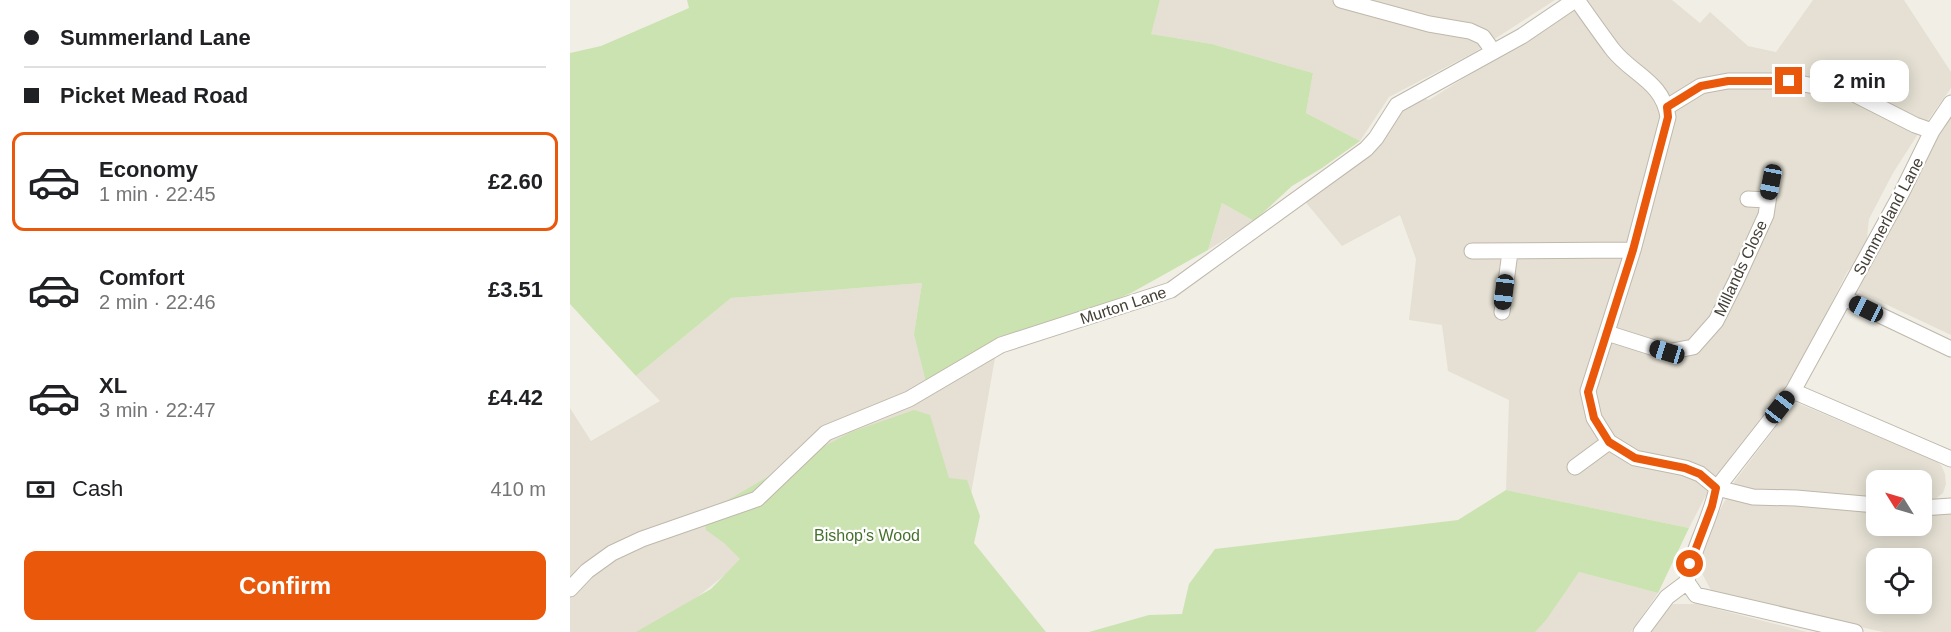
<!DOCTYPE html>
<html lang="en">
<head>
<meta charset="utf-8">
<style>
	:root { --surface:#fff; --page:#f2f2f2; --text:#202124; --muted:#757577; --line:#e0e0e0; --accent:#ea580c }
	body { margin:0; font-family:Helvetica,sans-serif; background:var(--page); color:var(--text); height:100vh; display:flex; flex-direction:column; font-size:22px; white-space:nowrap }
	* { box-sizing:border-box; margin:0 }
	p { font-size:20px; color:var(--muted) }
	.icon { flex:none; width:33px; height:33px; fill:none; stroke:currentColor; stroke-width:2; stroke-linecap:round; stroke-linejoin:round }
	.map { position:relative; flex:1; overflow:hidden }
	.panel { display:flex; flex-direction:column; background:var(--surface); width:570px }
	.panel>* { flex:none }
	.top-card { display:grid; align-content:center; height:132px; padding:0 24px; background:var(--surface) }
	.needle { width:39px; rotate:307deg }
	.buttons { position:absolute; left:1296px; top:470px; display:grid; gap:12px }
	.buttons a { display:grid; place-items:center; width:66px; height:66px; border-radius:12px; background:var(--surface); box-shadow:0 3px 15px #0003; font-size:30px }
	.end { position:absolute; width:27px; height:27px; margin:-14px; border:8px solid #ea580c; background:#fff; box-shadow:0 0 0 3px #fff }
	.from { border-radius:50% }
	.bubble { position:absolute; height:42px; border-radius:12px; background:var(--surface); box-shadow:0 3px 15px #0003; font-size:20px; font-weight:800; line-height:42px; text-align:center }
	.car { position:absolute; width:18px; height:36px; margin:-18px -9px; border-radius:8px; box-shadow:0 0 4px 2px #0007; background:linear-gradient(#222 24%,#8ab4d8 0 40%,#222 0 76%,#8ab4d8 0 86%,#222 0) }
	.top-card b { display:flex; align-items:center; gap:21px; height:57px; font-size:22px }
	.top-card b+b { border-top:2px solid var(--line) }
	.top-card i { width:15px; height:15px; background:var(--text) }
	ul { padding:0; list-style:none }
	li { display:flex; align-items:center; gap:18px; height:99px; margin:0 12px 9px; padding:0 12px; border:3px solid transparent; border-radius:12px }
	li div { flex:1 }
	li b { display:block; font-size:22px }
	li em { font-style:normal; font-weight:800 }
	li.selected { border-color:var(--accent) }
	li>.icon { width:54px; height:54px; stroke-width:1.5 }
	.pay { display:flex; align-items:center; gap:15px; height:66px; padding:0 24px; font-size:22px }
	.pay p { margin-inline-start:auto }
	.cta { display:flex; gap:12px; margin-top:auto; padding:12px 24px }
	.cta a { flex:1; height:69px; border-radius:12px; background:var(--accent); color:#fff; font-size:24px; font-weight:800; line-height:69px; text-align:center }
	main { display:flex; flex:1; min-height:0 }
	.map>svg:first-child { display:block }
	.residential { fill:#e5e0d3; fill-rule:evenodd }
	.green { fill:#cbe3b0 }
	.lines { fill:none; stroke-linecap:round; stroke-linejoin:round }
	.minor-casing { stroke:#bfb8ab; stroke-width:17 }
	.minor { stroke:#fff; stroke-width:15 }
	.route { stroke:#ea580c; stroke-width:8 }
	.labels { text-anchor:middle; stroke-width:4.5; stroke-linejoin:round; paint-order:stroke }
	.street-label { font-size:16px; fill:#433e35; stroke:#fff }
	.park-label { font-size:16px; fill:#45702d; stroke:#fff }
</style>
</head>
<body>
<main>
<section class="panel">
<div class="top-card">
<b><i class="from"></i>Summerland Lane</b>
<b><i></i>Picket Mead Road</b>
</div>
<ul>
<li class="selected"><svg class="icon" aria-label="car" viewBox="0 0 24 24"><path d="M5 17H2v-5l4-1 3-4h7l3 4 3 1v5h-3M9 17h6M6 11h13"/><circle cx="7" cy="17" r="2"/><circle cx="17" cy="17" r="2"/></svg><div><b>Economy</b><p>1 min · 22:45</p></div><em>£2.60</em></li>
<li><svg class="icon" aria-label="car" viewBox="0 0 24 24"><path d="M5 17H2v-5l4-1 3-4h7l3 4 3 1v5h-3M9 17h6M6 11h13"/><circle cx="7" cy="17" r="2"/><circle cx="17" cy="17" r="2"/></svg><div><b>Comfort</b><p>2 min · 22:46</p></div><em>£3.51</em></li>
<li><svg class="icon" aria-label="car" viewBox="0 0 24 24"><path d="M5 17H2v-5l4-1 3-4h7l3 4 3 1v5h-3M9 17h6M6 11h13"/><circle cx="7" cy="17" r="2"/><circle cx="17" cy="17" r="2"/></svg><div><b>XL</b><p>3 min · 22:47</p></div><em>£4.42</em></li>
</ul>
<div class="pay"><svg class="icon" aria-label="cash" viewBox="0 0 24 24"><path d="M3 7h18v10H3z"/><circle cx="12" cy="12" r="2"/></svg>Cash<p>410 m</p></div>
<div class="cta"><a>Confirm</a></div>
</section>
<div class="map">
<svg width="1381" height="632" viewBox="0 0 1381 632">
	<rect width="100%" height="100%" fill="#f1eee5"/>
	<path class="residential" d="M 590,0 L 985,0 L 903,53 L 819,97 L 790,141 L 736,113 L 743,73 L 642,44 L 580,34 Z
		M 1018,0 L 1102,0 L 1130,23 L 1140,12 L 1178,46 L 1206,52 L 1243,0 L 1334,0 L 1381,72 L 1381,88 L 1348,134 L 1323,173 L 1299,219 L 1297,238 L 1291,256 L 1277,272 L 1241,344 L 1216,386 L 1164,452 L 1134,499 L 1119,528 L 936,490 L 939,400 L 878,371 L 872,325 L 839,320 L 846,259 L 830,215 L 772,246 L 733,199 L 829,109 L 849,97 L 859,100 Z
		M 1381,112 L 1381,335 L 1288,291 L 1323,215 Z
		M 652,203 L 684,221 L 638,250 Z
		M 352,283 L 344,334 L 428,341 L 398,511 L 381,515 L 347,420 L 84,632 L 0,632 L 0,408 L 21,441 L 90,401 L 66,376 L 161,298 Z
		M 1227,403 L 1364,460 L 1371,465 L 1375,474 L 1376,484 L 1373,493 L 1364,500 L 1352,499 L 1352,480 L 1306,480 L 1306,497 L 1176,489 L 1165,486 L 1164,482 L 1222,406 Z
		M 1158,498 L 1306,511 L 1306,525 L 1352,525 L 1352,512 L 1381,510 L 1381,632 L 1313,632 L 1143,594 L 1125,560 L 1155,500 ZM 1306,558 L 1352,558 L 1352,603 L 1306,603 Z
		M 1009,572 L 1088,593 L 1061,632 L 964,632 Z
		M 1095,604 L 1127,604 L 1237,632 L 1075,632 Z"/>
	<path class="green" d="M 117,0 L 590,0 L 581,34 L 642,44 L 743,73 L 736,113 L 790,141 L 752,168 L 722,186 L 684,221 L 652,203 L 638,250 L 561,293 L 356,382 L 344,334 L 352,283 L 161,298 L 66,376 L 0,304 L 0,53 L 31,46 L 119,8 Z
		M 344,410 L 360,415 L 379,478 L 397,480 L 410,516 L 404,543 L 476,632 L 66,632 L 141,589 L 170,559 L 154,543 L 136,530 L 134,514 L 213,468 L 281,432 Z
		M 936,490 L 1119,528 L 1088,593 L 1009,572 L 976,620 L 965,632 L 519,632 L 579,615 L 612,614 L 619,584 L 645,549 L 888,520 Z"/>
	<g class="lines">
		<defs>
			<path id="minor" d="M 771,0 L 859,24 L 900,31 L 913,37 L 923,51
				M 1007,0 C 1019,17 1031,34 1043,50 C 1063,75 1093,82 1098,117 L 1063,250 L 1018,391 L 1024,418 L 1039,442 L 1065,458 L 1115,468 L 1130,474 L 1147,488
				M 1097,107 L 1131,86 L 1158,81 L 1219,81 L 1284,94 L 1345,125 L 1362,131
				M 1178,199 L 1197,200
				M 902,251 L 1063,250
				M 1274,298 L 1381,349
				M 932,312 L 940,252
				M 1037,333 L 1097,352 L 1123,347 L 1146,321 L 1166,281 L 1196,215 L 1201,182
				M 1223,391 L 1381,459
				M 1005,467 L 1039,442
				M 1147,488 L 1183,497 L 1226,498 L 1306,505
				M 1352,508 L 1381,506
				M 1117,582 L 1126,595 L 1285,632
				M 0,589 L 17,571 L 42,553 L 72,539 L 187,499 L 256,433 L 339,399 L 431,345 L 601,290 L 796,149 L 806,138 L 827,105 L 952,36 L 1005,0
				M 1071,632 L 1097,597 L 1117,582 C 1122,549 1140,521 1147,488 L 1223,391 L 1331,194 L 1362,131 L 1381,103"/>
		</defs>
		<use href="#minor" class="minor-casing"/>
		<use href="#minor" class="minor"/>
	</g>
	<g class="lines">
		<path class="route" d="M 1120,564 L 1142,506 L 1146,488 L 1130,474 L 1115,468 L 1065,458 L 1039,442 L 1024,418 L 1018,392 L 1063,250 L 1098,117 L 1097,107 L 1131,86 L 1158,81 L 1219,81"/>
	</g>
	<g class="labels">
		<g class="street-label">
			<text transform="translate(1318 216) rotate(-62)" y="6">Summerland Lane</text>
			<text transform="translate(1170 268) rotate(-65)" y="6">Millands Close</text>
			<text transform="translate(553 305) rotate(-18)" y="6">Murton Lane</text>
		</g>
		<g class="park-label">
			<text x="297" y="541">Bishop's Wood</text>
		</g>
	</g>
</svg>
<div class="buttons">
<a><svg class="needle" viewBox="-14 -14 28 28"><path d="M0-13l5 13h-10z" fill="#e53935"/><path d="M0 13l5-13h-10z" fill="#757577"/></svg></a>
<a><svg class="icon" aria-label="locate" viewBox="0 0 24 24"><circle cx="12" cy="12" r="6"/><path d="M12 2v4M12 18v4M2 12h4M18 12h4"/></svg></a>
</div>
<i class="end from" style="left:1120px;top:564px"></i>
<i class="end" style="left:1219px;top:81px"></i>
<div class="bubble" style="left:1240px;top:60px;width:99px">2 min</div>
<i class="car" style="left:1201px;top:182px;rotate:191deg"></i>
<i class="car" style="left:934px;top:292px;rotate:187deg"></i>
<i class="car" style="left:1296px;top:309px;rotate:296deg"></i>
<i class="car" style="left:1097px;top:352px;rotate:287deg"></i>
<i class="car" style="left:1210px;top:407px;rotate:38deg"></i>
</div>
</main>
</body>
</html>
